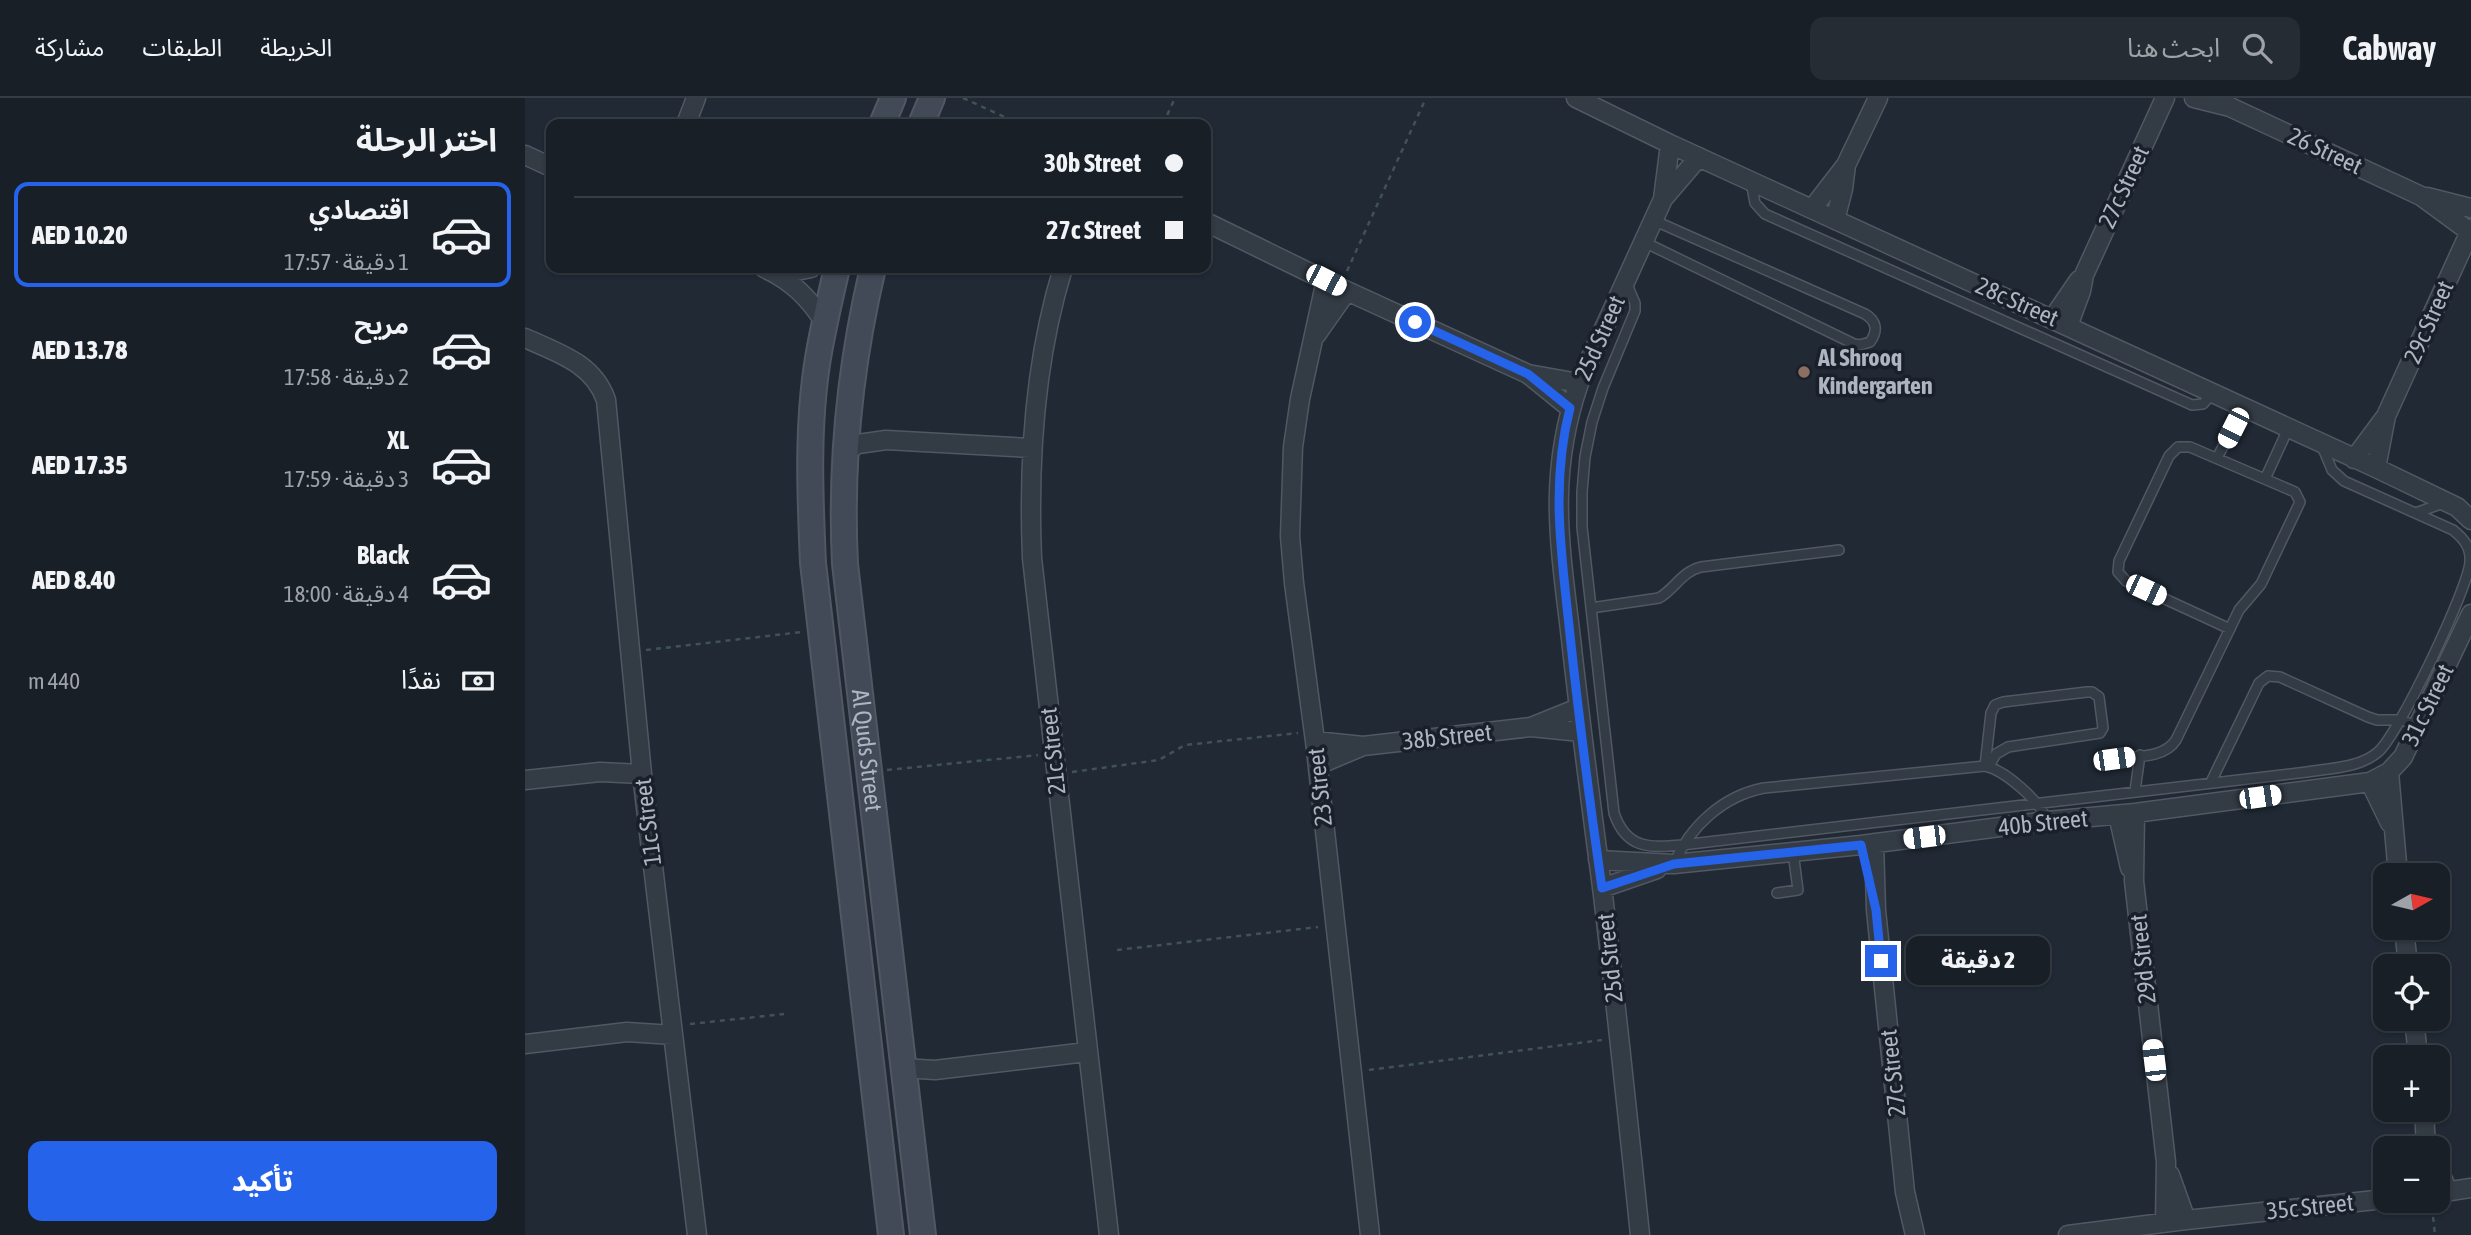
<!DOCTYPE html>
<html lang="ar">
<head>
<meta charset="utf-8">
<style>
	:root { --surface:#181f27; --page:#252c33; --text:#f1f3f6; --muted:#9fa2a7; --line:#363d44; --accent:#2563eb }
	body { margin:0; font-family:"Asap Condensed","Noto Sans Arabic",sans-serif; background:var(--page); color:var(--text); direction:rtl; height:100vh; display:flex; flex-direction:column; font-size:26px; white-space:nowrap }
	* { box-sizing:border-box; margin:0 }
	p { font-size:23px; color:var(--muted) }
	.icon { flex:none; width:38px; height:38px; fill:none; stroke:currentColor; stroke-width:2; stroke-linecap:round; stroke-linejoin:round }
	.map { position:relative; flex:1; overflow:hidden; direction:ltr }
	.details { display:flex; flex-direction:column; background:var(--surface); width:525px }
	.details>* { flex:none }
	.banner { position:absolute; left:21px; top:21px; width:665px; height:154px; border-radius:14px; box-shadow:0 2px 5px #0004,0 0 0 2px var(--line); direction:rtl; display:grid; align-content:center; height:154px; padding:0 28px; background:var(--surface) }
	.needle { width:46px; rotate:82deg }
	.controls { position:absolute; left:1848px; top:765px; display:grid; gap:14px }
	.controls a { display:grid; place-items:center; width:77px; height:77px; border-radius:14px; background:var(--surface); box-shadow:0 2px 5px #0004,0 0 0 2px var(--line); font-size:35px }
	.end { position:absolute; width:32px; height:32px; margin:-16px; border:9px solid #2563eb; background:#fff; box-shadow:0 0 0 4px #fff }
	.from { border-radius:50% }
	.bubble { position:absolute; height:49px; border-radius:14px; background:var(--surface); box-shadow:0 2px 5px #0004,0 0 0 2px var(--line); font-size:23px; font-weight:800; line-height:49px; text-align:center; direction:rtl }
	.car { position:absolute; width:21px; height:42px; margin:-21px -10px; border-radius:9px; box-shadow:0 0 5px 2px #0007; background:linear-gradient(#fff 24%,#345 0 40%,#fff 0 76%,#345 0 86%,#fff 0) }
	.banner b { display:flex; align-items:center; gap:24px; height:66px; font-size:26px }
	.banner b+b { border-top:2px solid var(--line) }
	.banner i { width:18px; height:18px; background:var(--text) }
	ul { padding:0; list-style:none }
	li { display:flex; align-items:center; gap:21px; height:105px; margin:0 14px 10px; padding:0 14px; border:4px solid transparent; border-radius:14px }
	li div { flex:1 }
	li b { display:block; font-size:26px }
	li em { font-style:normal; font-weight:800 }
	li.on { border-color:var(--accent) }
	li>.icon { width:63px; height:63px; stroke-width:1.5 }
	h2 { padding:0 28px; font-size:32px; line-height:84px }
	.pay { display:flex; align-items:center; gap:18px; height:77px; padding:0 28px; font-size:26px }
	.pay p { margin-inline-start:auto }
	.cta { display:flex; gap:14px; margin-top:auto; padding:14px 28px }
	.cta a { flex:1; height:80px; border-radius:14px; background:var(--accent); color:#fff; font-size:28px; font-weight:800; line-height:80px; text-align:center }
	header { display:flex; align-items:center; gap:42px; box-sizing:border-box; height:98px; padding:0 35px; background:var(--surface); border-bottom:2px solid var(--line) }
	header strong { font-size:33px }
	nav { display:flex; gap:38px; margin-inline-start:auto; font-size:24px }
	.search { width:490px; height:63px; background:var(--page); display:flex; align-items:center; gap:18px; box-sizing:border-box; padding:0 24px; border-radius:14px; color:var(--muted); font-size:26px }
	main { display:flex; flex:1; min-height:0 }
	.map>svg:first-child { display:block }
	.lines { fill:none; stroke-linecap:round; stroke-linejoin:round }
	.service-casing { stroke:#515863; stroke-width:12 }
	.minor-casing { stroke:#515863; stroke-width:21 }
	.secondary-casing { stroke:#515863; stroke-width:28 }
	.path { stroke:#415255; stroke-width:2.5; stroke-dasharray:5 5; stroke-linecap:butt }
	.service { stroke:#333b45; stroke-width:9 }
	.minor { stroke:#333b45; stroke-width:18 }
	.secondary { stroke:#424a57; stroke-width:24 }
	.route { stroke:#2563eb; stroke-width:9 }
	.education-dot { fill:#8d6e63; stroke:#192029; stroke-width:2.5 }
	.labels { text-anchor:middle; stroke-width:7; stroke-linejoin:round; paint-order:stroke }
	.street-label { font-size:24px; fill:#adb5c2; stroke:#192029 }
	.poi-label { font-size:24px; font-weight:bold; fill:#adb5c2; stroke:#192029; text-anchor:start }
</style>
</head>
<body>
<header>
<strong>Cabway</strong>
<div class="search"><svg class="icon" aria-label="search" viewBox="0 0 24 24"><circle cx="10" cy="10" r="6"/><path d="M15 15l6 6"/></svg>ابحث هنا</div>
<nav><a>الخريطة</a><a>الطبقات</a><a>مشاركة</a></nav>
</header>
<main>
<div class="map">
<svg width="1946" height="1137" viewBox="0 0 1946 1137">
	<rect width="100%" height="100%" fill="#202934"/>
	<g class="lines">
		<defs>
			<path id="service" d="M 1226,84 L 1230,105 L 1240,116 L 1667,307 L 1678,306 L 1687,296
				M 1119,144 L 1329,246 L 1335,247 L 1345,244 C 1353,233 1352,223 1340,216 L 1128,122
				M 1101,184 L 1110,205 L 1110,213 L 1078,290 L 1067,324 L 1060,359 L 1057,394 L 1057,429 L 1089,715 C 1101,751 1124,750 1157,747 L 1782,674 C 1805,670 1835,670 1853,654 C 1873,638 1945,487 1945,463 C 1946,449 1938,440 1928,432 L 1819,383 L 1807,372 L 1797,348
				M 1692,360 L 1718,310
				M 1740,381 L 1763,331
				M 1891,415 L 1918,405
				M 1066,510 L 1134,500 C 1150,491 1156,474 1176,469 L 1314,452
				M 1589,661 C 1609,658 1639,661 1651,642 L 1714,512 L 1736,486 L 1775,404 L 1770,394 L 1665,349 L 1653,349 L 1644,358 L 1594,463 L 1593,474 L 1601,483 L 1705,531
				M 1460,668 L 1466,615 L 1470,607 L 1478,604 L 1562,594 L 1567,594 L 1574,599 L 1578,630 L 1575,635 L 1483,649 L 1471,656 L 1464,668
				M 1686,684 L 1734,585 L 1743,578 L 1755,579 L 1843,619 L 1852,622 L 1877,622 L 1893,629
				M 1610,693 L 1615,657
				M 1149,766 C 1165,728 1198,698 1239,690 L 1460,668 C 1480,672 1516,704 1522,723
				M 1252,795 L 1273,792 L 1268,754"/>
			<path id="minor" d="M 1051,0 L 1145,46 L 1851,370 L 1932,409 L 1946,422
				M 1669,0 L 1705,9
				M 1693,0 L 1705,9 L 1896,98 L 1945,134
				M 161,26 L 171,0
				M 0,57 L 26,69
				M 1902,99 L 1946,110
				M 1138,101 L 1174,59
				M 1287,111 L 1321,67 L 1353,0
				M 1310,122 L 1318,91 L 1321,67
				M 681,124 L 822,193 L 1003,276 L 1054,285
				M 239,170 C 266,182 284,200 300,225
				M 538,170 C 509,264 503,362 507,460 L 584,1137
				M 247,173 L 262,175 L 286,170
				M 801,182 L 775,301 L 768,349 L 765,438 L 769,485 L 790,643 L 845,1137
				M 1528,220 L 1554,182
				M 1543,228 L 1556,193 L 1559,177 L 1640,0
				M 791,237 L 822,193
				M 0,240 C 33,255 68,265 81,302 L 117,676 L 172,1137
				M 1003,276 L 1045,310
				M 319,355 L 333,346 L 361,342 L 506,350
				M 1829,361 L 1861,318 L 1946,131
				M 1851,370 L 1861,318
				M 1006,629 L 1053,610
				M 790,643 L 838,648 L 1006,629 L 1056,634
				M 793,667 L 838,648
				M 1864,674 L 1873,777
				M 0,682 L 75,674 L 117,676
				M 1845,684 L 1865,725
				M 1610,715 L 1609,783 L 1641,1064 L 1640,1124
				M 1593,717 L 1605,770
				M 1349,745 L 1351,812 L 1380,1094 L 1390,1137
				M 1073,762 L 1149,766 L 1336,747 L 1522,723 L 1610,715 L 1845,684 L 1864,674 L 1878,659 L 1946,516
				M 1077,790 L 1132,771
				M 1879,830 L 1883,868
				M 1889,920 L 1893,959
				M 0,946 L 102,934 L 148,937
				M 378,970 L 410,972 L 562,954
				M 1899,1012 L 1901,1050
				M 1913,1069 L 1923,1094
				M 1645,1077 L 1661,1122
				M 1913,1095 L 1946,1090
				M 1115,1137 C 1103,1021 1091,905 1077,789 C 1066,706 1055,624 1046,541 C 1035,447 1022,378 1054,285 L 1138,101 L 1145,46
				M 1543,1137 L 1661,1122 L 1860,1101"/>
			<g id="secondary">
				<path d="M 357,26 L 368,0"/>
				<path d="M 396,26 L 407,0"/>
				<path d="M 312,170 C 305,200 298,230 293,260 C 282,327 285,397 288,465 L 366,1137"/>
				<path id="s1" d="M 348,170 C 325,267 315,365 320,466 L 398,1137"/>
			</g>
		</defs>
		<use href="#service" class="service-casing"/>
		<use href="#minor" class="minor-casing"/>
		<use href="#secondary" class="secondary-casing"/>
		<path class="path" d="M 438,0 L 495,26
			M 638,26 L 650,0
			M 822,173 L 901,0
			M 121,552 L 277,534
			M 362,672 L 513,657
			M 547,674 L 634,662 L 660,647 L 773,635
			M 592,852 L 793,829
			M 165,926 L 259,916
			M 844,972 L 1077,942
			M 1907,1109 L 1910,1137"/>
		<use href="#service" class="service"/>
		<use href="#minor" class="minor"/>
		<use href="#secondary" class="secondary"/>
	</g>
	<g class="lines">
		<path class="route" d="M 890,224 L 1003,276 L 1045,310 C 1025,388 1037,459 1045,537 C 1054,621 1065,706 1077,790 L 1149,766 L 1336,747 L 1351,812 L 1356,863"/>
	</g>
	<circle class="education-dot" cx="1279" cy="274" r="7"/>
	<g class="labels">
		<g class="street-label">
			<text transform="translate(1800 53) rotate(25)" y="8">26 Street</text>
			<text transform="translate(1599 89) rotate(-65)" y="8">27c Street</text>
			<text transform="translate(1492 204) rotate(24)" y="8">28c Street</text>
			<text transform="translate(1904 224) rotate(-66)" y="8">29c Street</text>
			<text transform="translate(1075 240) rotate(-66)" y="8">25d Street</text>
			<text transform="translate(1903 607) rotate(-64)" y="8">31c Street</text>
			<text transform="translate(922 639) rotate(-6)" y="8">38b Street</text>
			<text dy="8" stroke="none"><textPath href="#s1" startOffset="486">Al Quds Street</textPath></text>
			<text transform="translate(528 653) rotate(-96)" y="8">21c Street</text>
			<text transform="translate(795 689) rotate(-96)" y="8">23 Street</text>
			<text transform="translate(123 724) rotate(-97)" y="8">11c Street</text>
			<text transform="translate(1518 725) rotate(-6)" y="8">40b Street</text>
			<text transform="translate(1085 860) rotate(-96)" y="8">25d Street</text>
			<text transform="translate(1618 861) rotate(-96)" y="8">29d Street</text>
			<text transform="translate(1368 975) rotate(-96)" y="8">27c Street</text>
			<text transform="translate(1785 1109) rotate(-6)" y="8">35c Street</text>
		</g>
		<g class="poi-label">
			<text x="1293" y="268">Al Shrooq<tspan x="1293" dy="28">Kindergarten</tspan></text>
		</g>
	</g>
</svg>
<div class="controls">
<a><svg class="needle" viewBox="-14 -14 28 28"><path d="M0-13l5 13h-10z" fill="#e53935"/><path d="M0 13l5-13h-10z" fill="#9fa2a7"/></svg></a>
<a><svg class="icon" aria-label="locate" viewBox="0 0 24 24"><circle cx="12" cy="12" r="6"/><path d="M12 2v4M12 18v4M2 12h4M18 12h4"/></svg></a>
<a>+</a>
<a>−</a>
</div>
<i class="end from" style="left:890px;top:224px"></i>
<i class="end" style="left:1356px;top:863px"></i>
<div class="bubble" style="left:1381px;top:838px;width:144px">2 دقيقة</div>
<i class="car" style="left:801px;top:182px;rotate:117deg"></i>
<i class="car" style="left:1708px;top:330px;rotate:207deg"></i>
<i class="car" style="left:1621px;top:492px;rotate:115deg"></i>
<i class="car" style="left:1589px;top:661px;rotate:82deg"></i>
<i class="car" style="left:1735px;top:699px;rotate:82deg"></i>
<i class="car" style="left:1399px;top:739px;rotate:263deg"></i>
<i class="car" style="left:1629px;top:962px;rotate:353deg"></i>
<div class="banner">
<b><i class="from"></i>30b Street</b>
<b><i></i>27c Street</b>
</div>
</div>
<section class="details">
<h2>اختر الرحلة</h2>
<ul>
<li class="on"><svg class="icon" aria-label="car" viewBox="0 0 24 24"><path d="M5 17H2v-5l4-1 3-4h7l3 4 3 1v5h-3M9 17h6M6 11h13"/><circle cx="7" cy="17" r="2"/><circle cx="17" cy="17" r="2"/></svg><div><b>اقتصادي</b><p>1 دقيقة · 17:57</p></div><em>AED 10.20</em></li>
<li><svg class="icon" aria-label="car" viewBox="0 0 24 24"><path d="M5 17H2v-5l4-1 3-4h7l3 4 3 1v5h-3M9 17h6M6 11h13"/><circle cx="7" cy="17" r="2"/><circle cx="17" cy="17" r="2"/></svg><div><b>مريح</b><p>2 دقيقة · 17:58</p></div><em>AED 13.78</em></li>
<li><svg class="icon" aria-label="car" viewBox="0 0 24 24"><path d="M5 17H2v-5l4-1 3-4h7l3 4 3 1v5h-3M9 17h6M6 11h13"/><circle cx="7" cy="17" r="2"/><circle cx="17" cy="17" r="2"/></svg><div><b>XL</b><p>3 دقيقة · 17:59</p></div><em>AED 17.35</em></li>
<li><svg class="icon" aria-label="car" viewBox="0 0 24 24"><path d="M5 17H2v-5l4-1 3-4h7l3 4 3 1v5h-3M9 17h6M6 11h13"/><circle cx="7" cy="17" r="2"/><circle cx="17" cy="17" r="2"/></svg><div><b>Black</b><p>4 دقيقة · 18:00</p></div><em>AED 8.40</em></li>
</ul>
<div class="pay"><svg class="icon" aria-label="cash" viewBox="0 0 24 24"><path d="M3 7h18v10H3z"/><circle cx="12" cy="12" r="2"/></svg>نقدًا<p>440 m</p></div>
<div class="cta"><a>تأكيد</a></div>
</section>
</main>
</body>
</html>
